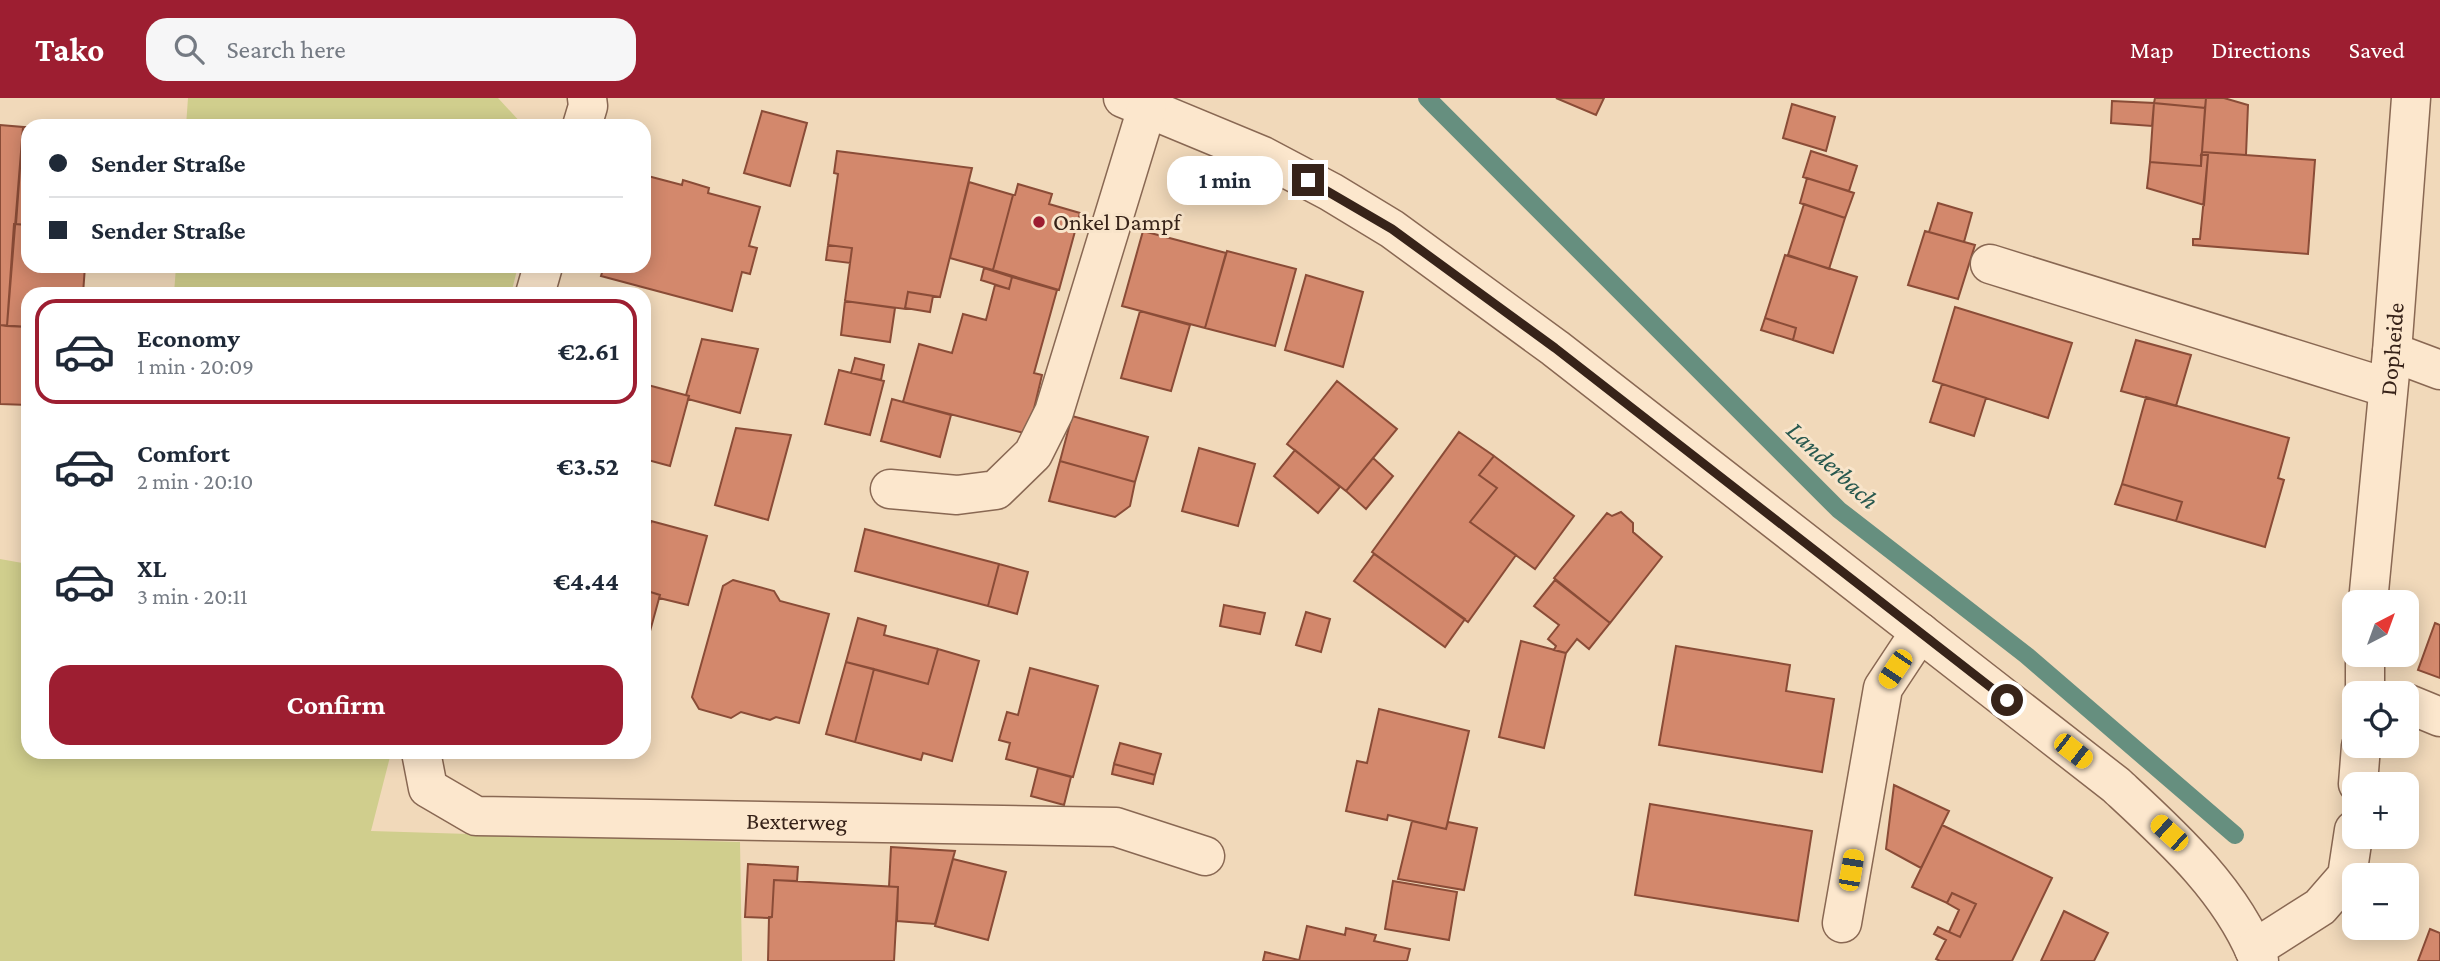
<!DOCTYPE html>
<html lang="en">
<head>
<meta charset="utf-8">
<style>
	:root { --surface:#fff; --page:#f6f6f7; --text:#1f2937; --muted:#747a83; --line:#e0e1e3; --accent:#9d1e31 }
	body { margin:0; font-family:"Crimson Pro",serif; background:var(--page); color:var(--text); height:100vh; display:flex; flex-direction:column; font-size:26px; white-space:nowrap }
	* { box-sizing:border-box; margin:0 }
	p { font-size:23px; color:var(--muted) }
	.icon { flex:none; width:38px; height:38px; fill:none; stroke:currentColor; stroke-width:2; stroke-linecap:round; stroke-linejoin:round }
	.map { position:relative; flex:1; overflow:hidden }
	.details { position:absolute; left:21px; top:189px; width:630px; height:472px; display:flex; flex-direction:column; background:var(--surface); border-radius:21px; box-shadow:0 4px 18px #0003 }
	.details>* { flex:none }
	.guide { position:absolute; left:21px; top:21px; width:630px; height:154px; border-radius:21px; box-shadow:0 4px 18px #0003; display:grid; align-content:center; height:154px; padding:0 28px; background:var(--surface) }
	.needle { width:46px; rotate:41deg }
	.buttons { position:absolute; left:2342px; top:492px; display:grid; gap:14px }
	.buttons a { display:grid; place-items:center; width:77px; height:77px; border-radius:14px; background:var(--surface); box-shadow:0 4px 18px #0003; font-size:35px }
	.end { position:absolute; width:32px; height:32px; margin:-16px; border:9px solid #372319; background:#fff; box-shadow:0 0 0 4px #fff }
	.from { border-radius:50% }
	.bubble { position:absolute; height:49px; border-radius:21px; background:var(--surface); box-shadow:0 4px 18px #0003; font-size:23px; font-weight:700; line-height:49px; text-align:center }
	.car { position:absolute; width:21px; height:42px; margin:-21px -10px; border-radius:9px; box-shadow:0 0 5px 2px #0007; background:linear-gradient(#f5c518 24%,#345 0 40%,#f5c518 0 76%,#345 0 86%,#f5c518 0) }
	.guide b { display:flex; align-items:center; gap:24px; height:66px; font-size:26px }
	.guide b+b { border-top:2px solid var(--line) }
	.guide i { width:18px; height:18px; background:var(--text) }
	ul { padding:12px 0 0; list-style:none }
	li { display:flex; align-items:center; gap:21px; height:105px; margin:0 14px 10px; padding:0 14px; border:4px solid transparent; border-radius:21px }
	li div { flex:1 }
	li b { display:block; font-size:26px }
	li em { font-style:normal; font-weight:700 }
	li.selected { border-color:var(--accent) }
	li>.icon { width:63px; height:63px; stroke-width:1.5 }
	.cta { display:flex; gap:14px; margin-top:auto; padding:14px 28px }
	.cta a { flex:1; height:80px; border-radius:21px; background:var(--accent); color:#fff; font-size:28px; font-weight:700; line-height:80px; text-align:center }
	header { display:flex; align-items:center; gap:42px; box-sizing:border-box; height:98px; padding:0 35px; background:var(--accent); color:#fff }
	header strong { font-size:33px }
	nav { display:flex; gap:38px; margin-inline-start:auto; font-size:24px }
	.search { width:490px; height:63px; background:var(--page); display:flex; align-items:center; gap:18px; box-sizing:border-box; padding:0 24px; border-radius:21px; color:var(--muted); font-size:26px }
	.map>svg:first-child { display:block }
	.green { fill:#d0ce8d }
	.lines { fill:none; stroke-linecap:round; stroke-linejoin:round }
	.stream { stroke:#668f7f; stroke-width:18 }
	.building { fill:#d3886c; stroke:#8a4c37; stroke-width:2 }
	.minor-casing { stroke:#896853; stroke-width:41 }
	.minor { stroke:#fce7cd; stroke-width:38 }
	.route { stroke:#372319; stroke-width:9 }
	.poi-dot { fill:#9d1e31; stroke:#f8e4ca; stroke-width:2.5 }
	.labels { text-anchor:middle; stroke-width:6; stroke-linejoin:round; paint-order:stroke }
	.poi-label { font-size:24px; fill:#372319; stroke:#f8e4ca; text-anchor:start }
	.street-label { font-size:24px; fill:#372319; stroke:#f8e4ca }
	.water-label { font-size:26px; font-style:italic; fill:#27584e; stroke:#f8e4ca }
</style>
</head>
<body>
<header>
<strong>Tako</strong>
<div class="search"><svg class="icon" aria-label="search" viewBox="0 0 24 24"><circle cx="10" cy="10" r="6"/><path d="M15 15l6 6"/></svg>Search here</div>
<nav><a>Map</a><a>Directions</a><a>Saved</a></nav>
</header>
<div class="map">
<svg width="2440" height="863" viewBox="0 0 2440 863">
	<rect width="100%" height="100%" fill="#f1d9ba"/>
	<path class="green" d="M 188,0 L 498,0 L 524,28 L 186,28 Z
		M 176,168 L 518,168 L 511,196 L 174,196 Z
		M 0,461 L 28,466 L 28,654 L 391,655 L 371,733 L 740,744 L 742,863 L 0,863 Z"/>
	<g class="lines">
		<path class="stream" d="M 1427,0 L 1839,412 L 2026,557 L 2235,737"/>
	</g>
	<path class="building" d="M 1556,0 L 1604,0 L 1596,17 Z
		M 2155,0 L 2206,0 L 2205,10 L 2154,5 Z
		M 2206,0 L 2224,0 L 2248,7 L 2246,57 L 2202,54 Z
		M 2112,3 L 2154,5 L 2152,28 L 2111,25 Z
		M 2154,5 L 2205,10 L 2201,68 L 2150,64 Z
		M 1792,6 L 1835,19 L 1826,53 L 1783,40 Z
		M 762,13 L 807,25 L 790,88 L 744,75 Z
		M 0,27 L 23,29 L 7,228 L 0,227 Z
		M 23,29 L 28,29 L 28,127 L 16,126 Z
		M 837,53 L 972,70 L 940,199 L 908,194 L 905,211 L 845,203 L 852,150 L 828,147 L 838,76 L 834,75 Z
		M 1811,53 L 1857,68 L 1849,93 L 1803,79 Z
		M 2202,54 L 2315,62 L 2308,156 L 2193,147 L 2193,141 L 2200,141 L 2208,57 L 2201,57 Z
		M 2201,57 L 2208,57 L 2204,107 L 2147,90 L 2150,64 L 2201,68 Z
		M 644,77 L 682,87 L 683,82 L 709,90 L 708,95 L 760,109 L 749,148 L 757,150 L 750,176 L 742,174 L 732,213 L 601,178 L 604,168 L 644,168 Z
		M 1807,80 L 1854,95 L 1845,120 L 1800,105 Z
		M 969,84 L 1013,97 L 993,172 L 950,160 Z
		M 1018,86 L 1052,96 L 1049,106 L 1080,115 L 1059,192 L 993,172 L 1013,97 L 1015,97 Z
		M 1938,105 L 1972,115 L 1964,144 L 1929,134 Z
		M 1804,106 L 1845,120 L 1829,171 L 1788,157 Z
		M 14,126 L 28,127 L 28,168 L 85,168 L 83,196 L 28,196 L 28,229 L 7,228 Z
		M 1143,133 L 1226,155 L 1205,230 L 1122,208 Z
		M 1925,133 L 1975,147 L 1958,201 L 1908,187 Z
		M 828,147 L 852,150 L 850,165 L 826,162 Z
		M 1227,153 L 1296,171 L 1275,248 L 1205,230 Z
		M 1785,157 L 1857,179 L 1833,255 L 1793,242 L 1796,230 L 1765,220 Z
		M 984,170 L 1012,179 L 1009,191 L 981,182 Z
		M 1306,177 L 1363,194 L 1343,269 L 1285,252 Z
		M 1012,179 L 1057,192 L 1034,275 L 1042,277 L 1028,336 L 903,304 L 919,246 L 952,255 L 963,216 L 986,222 L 995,187 L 1009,191 Z
		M 908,194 L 933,198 L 930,214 L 905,210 Z
		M 845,203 L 895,210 L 890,244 L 841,237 Z
		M 1955,209 L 2072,245 L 2048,320 L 1933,283 Z
		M 1140,213 L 1190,227 L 1171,293 L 1121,280 Z
		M 1765,220 L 1796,230 L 1793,242 L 1761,232 Z
		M 0,227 L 28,229 L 28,307 L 0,306 Z
		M 702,241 L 758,251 L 740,315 L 688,301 L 689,298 L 686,297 Z
		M 2136,242 L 2191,257 L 2176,308 L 2121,293 Z
		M 855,260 L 884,267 L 881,282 L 851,275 Z
		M 839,272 L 884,283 L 870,337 L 825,326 Z
		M 1337,283 L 1397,331 L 1346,393 L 1287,346 Z
		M 644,286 L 689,298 L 670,368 L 644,361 Z
		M 1942,286 L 1986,300 L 1974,338 L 1930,324 Z
		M 2146,299 L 2289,340 L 2278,380 L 2284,382 L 2265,449 L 2176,423 L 2182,404 L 2122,386 Z
		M 892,301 L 951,317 L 940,359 L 881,343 Z
		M 1072,318 L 1148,339 L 1135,384 L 1060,363 Z
		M 736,330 L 791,337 L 768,422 L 715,407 Z
		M 1459,334 L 1494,358 L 1479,377 L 1497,390 L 1470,424 L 1516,457 L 1468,524 L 1372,454 Z
		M 1199,350 L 1255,366 L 1238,428 L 1182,413 Z
		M 1295,352 L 1340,389 L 1318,415 L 1274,378 Z
		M 1494,358 L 1574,418 L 1535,471 L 1470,424 L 1497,390 L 1479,377 Z
		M 1373,360 L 1393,378 L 1366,411 L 1346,393 Z
		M 1060,363 L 1135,384 L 1130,408 L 1115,419 L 1049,403 Z
		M 2122,386 L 2182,404 L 2176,423 L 2115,406 Z
		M 1621,414 L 1633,425 L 1633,434 L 1662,459 L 1610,525 L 1554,480 L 1607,415 L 1612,418 Z
		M 651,423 L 707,438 L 688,507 L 659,500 L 660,497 L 644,492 L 644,448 Z
		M 865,431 L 999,466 L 988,508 L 855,473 Z
		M 1374,456 L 1465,521 L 1445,549 L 1354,483 Z
		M 999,466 L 1028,474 L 1017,516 L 988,508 Z
		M 733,482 L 774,493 L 780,503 L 829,516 L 799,625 L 776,619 L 770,622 L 741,614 L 731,620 L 699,611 L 692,599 L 723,488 Z
		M 1555,482 L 1610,525 L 1589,551 L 1577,541 L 1566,555 L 1554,552 L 1556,548 L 1548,541 L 1559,527 L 1534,508 Z
		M 644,492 L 660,497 L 644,555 Z
		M 1224,507 L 1265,515 L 1260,536 L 1220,528 Z
		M 1306,514 L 1330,521 L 1321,554 L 1296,547 Z
		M 858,520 L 886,528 L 884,537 L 938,551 L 928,586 L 846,564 Z
		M 2435,525 L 2440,527 L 2440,580 L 2418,572 Z
		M 1521,543 L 1566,555 L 1544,650 L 1499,639 Z
		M 1676,548 L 1790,567 L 1786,593 L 1834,601 L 1822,674 L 1659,647 Z
		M 938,551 L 979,563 L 952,663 L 923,655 L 921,662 L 855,644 L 874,571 L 928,586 Z
		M 846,564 L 874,571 L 855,644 L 826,636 Z
		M 1030,570 L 1098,588 L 1073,679 L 1006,661 L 1010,645 L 999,642 L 1007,614 L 1018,617 Z
		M 1379,611 L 1469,633 L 1446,731 L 1388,717 L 1387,722 L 1346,713 L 1357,663 L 1367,665 Z
		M 1120,645 L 1161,656 L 1155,677 L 1114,666 Z
		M 1114,666 L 1155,677 L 1153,686 L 1112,676 Z
		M 1038,670 L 1071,679 L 1064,707 L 1031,698 Z
		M 1894,687 L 1949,713 L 1921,770 L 1886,751 Z
		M 1650,706 L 1812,733 L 1798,823 L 1635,797 Z
		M 1412,723 L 1446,731 L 1448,724 L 1477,730 L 1464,792 L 1398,781 Z
		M 1942,727 L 2052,780 L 2012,863 L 1940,863 L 1936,861 L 1946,842 L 1934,836 L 1938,829 L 1960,839 L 1976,806 L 1952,795 L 1947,805 L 1912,789 Z
		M 891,749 L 955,753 L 935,826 L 897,823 L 898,789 L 889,789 Z
		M 953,761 L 1006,774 L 988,842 L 935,828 Z
		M 748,766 L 798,769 L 797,783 L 774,782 L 772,819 L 769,820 L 745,819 Z
		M 774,782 L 898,789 L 894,863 L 768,863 L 769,819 L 772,819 Z
		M 1393,783 L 1457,794 L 1449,842 L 1385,831 Z
		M 1952,795 L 1976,806 L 1960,839 L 1949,834 L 1959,812 L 1947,805 Z
		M 2064,813 L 2108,835 L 2094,863 L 2041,863 Z
		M 1307,828 L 1345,837 L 1346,830 L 1376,837 L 1374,843 L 1410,851 L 1407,863 L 1299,863 Z
		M 2430,831 L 2440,835 L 2440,863 L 2418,863 Z
		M 1265,854 L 1299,862 L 1299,863 L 1263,863 Z"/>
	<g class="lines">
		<defs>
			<g id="minor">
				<path d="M 1123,0 L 1263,58 L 1331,94 L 1392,131 L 1555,250 L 2116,687 C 2170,737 2232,792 2259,863"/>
				<path d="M 582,28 L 588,8 L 587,0"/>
				<path d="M 1990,166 L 2388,290"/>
				<path d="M 535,196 L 543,168"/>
				<path d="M 2392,254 L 2440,272"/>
				<path d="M 890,391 L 957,397 L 996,392 L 1033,356 L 1054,314 L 1147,10"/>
				<path id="s1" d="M 2368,504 L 2392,254 L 2411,0"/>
				<path d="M 2365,595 L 2365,556"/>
				<path d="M 2406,605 L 2440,619"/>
				<path id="s2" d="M 421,654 L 428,690 L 476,718 L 1116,729 L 1205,758"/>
				<path d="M 2358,686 L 2361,648"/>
				<path d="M 1842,825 L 1883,590 L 1920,534"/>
				<path d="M 2254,851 L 2320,809 L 2347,778 L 2354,732"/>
			</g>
		</defs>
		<use href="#minor" class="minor-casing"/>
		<use href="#minor" class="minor"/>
	</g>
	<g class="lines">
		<path class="route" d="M 1308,82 L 1392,131 L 1555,250 L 2007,602"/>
	</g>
	<circle class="poi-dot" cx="1039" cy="124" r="7"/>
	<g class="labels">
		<g class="poi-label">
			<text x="1053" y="132">Onkel Dampf</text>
		</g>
		<g class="street-label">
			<text dy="8" stroke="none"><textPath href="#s1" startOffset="254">Dopheide</textPath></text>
			<text dy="8" stroke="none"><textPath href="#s2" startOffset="413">Bexterweg</textPath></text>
		</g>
		<g class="water-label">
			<text transform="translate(1833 367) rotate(43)" y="9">Landerbach</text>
		</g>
	</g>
</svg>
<div class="buttons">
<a><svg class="needle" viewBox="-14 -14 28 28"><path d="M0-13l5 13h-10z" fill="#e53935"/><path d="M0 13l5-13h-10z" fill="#747a83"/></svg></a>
<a><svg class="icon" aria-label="locate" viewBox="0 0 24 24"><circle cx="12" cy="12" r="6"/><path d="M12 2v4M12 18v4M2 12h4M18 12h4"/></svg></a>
<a>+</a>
<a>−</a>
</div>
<i class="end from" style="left:2007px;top:602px"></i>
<i class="end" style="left:1308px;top:82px"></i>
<div class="bubble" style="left:1167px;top:58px;width:116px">1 min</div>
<i class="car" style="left:1895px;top:571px;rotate:214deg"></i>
<i class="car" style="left:2073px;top:653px;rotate:128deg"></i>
<i class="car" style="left:2169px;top:735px;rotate:312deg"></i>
<i class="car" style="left:1851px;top:772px;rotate:10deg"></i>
<div class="guide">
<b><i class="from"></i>Sender Straße</b>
<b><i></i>Sender Straße</b>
</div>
<section class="details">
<ul>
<li class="selected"><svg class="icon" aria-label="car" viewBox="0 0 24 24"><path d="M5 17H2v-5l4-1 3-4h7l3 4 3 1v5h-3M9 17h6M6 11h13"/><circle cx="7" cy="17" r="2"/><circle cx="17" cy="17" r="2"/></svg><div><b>Economy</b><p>1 min · 20:09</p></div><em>€2.61</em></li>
<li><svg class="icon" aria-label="car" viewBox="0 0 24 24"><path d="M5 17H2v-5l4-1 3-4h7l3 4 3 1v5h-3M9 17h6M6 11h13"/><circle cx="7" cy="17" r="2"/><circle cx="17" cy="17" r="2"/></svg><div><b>Comfort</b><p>2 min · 20:10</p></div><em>€3.52</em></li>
<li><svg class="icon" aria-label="car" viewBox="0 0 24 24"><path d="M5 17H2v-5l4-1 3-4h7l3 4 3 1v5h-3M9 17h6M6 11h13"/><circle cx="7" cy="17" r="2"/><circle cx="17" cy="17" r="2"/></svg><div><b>XL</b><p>3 min · 20:11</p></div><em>€4.44</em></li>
</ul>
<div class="cta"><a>Confirm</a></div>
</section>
</div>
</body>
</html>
